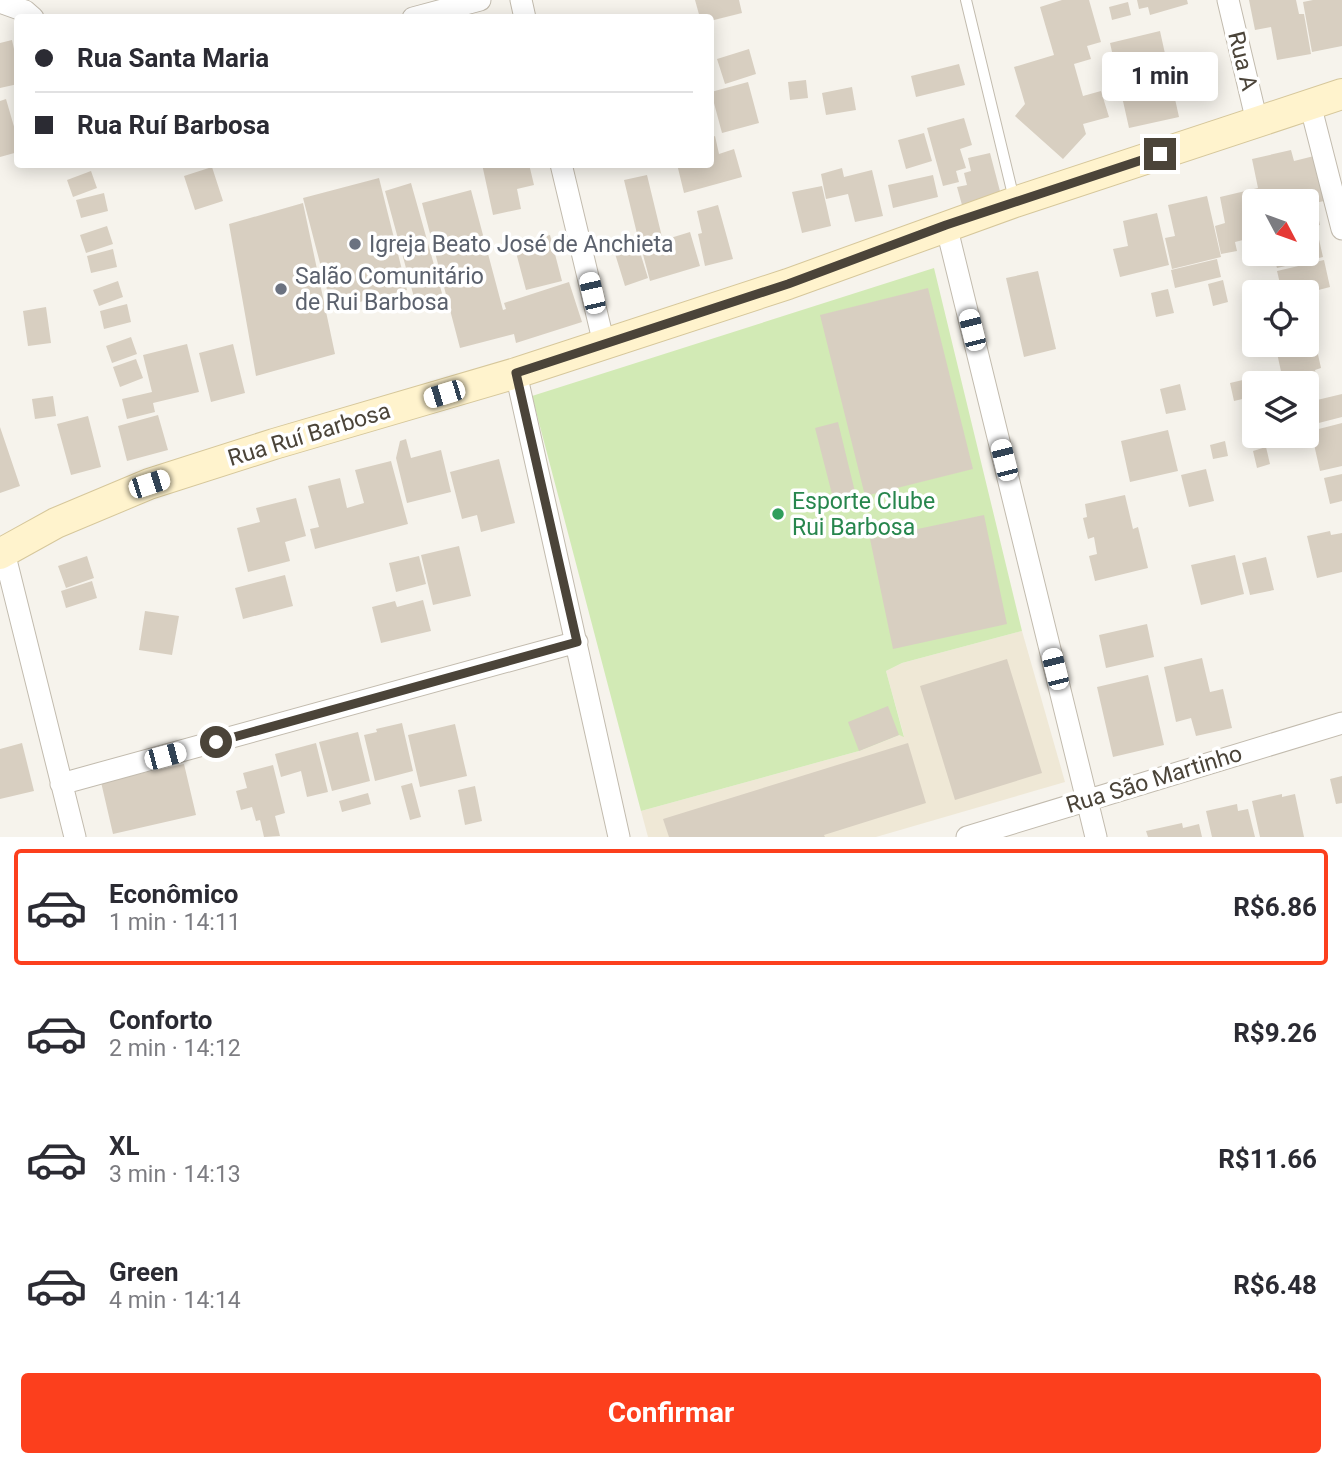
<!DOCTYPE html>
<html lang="pt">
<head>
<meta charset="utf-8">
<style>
	:root { --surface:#fff; --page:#f7f7f7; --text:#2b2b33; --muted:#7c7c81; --line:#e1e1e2; --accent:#fc3f1d }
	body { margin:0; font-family:Roboto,sans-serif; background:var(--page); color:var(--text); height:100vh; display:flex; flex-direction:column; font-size:26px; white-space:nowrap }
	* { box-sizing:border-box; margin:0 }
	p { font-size:23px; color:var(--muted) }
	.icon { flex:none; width:38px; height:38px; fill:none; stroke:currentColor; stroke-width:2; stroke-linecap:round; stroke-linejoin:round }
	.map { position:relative; height:837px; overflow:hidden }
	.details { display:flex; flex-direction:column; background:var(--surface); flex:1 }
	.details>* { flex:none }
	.hud { position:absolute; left:14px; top:14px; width:700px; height:154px; border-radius:7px; box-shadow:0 4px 18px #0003; display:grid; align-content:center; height:154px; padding:0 21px; background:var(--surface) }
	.needle { width:46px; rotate:131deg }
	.fabs { position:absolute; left:1242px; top:189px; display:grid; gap:14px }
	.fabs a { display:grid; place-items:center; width:77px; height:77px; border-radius:7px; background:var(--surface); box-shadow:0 4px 18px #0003; font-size:35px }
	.end { position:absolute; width:32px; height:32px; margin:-16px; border:9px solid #4b4439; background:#fff; box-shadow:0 0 0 4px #fff }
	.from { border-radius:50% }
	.bubble { position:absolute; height:49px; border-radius:7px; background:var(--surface); box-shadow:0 4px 18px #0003; font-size:23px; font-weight:700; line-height:49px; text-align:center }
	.car { position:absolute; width:21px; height:42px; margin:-21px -10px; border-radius:9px; box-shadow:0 0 5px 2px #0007; background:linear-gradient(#fff 24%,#345 0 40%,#fff 0 76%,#345 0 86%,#fff 0) }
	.hud b { display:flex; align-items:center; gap:24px; height:66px; font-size:26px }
	.hud b+b { border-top:2px solid var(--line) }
	.hud i { width:18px; height:18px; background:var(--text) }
	ul { padding:12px 0 0; list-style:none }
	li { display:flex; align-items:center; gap:21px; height:116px; margin:0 14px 10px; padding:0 7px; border:4px solid transparent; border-radius:7px }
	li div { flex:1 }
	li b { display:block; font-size:26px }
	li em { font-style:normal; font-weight:700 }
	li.on { border-color:var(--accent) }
	li>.icon { width:63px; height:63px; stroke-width:1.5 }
	.primary-button { display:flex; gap:14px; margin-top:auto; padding:14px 21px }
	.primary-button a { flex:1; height:80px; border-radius:7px; background:var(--accent); color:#fff; font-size:28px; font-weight:700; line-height:80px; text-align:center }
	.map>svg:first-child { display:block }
	.education { fill:#efe8d6 }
	.green { fill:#d2eab5 }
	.building { fill:#d8cfc1 }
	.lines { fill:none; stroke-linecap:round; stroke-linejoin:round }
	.lane-casing { stroke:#c2bbae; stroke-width:12 }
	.street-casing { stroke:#c2bbae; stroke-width:23 }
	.secondary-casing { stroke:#d6c79b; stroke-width:32 }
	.lane { stroke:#fff; stroke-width:10 }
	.street { stroke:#fff; stroke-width:21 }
	.secondary { stroke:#fff3cd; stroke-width:30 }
	.route { stroke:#4b4439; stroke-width:9 }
	.worship-dot { fill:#6b7280; stroke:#fff; stroke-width:2.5 }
	.leisure-dot { fill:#2e9e5b; stroke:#fff; stroke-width:2.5 }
	.labels { text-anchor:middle; stroke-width:7; stroke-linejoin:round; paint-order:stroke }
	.street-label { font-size:23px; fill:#4b4439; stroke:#fff }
	.worship-label { font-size:23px; fill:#5b616d; stroke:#fff; text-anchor:start }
	.leisure-label { font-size:23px; fill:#27864d; stroke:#fff; text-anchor:start }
</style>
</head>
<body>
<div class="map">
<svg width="1342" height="837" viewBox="0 0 1342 837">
	<rect width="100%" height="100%" fill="#f6f3ec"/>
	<path class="education" d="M 1022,631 L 1065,782 L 876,837 L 648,837 L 641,811 L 859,751 L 899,735 L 904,736 L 886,671 L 902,663 Z"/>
	<path class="green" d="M 934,268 L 1022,631 L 902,663 L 886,671 L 904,737 L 899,735 L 859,751 L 641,811 L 532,396 Z"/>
	<path class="building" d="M 695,0 L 739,0 L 742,13 L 710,21 L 710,18 L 700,18 Z
		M 1062,0 L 1089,0 L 1101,42 L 1087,46 L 1091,59 L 1074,64 L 1083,96 L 1101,91 L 1109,117 L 1083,124 L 1086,134 L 1063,159 L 1015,116 L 1025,104 L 1014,67 L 1054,55 L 1040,7 Z
		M 1137,0 L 1187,0 L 1188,4 L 1150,15 L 1148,7 L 1139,9 Z
		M 1249,0 L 1296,0 L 1299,14 L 1304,14 L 1311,54 L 1277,60 L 1271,27 L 1255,30 Z
		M 1313,0 L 1342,0 L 1342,46 L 1312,52 L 1303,2 Z
		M 1128,2 L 1131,15 L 1112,20 L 1109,7 Z
		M 1160,31 L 1179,117 L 1129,128 L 1110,43 Z
		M 12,40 L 18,67 L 18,84 L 0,88 L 0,43 Z
		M 749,49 L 756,74 L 725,84 L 717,59 Z
		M 959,64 L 965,85 L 916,97 L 911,76 Z
		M 806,80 L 808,98 L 790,100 L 788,82 Z
		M 748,82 L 759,123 L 722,133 L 711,92 Z
		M 852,87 L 856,110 L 826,115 L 822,93 Z
		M 6,99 L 15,130 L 18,129 L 18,152 L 0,157 L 0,101 Z
		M 964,118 L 972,145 L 960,149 L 966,168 L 956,171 L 959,182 L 943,186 L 927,128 Z
		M 924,133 L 932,161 L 906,169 L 898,140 Z
		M 715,136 L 719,154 L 734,149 L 742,177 L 684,193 L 677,164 L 710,164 L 710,138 Z
		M 1291,150 L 1294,161 L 1314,156 L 1324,201 L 1315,203 L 1320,225 L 1316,226 L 1323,257 L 1277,268 L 1273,254 L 1307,254 L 1307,201 L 1255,201 L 1255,237 L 1235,242 L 1237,251 L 1221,254 L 1215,226 L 1225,223 L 1220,197 L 1258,188 L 1252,159 Z
		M 990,153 L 1001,195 L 962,205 L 957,187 L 967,185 L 964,173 L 971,171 L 968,158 Z
		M 482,164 L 529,164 L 534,185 L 517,189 L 521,209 L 493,215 Z
		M 212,167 L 223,201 L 195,210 L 184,176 Z
		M 842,168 L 844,177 L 872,170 L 883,216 L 855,222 L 848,194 L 826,199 L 821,174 Z
		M 91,171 L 97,188 L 73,197 L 67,180 Z
		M 647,175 L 662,237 L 639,242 L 624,180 Z
		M 933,175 L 938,197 L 893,208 L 888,185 Z
		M 379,178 L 407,290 L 332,309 L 303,198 Z
		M 411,183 L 445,304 L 418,312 L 385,191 Z
		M 822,186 L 831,226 L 802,233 L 792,192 Z
		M 471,190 L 503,310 L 506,309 L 504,303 L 569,282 L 582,322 L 516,343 L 514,334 L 460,348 L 422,203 Z
		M 104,193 L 108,211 L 81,218 L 76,200 Z
		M 1207,196 L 1221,257 L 1172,269 L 1165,238 L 1175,236 L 1168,205 Z
		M 303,203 L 335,354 L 256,376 L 229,224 Z
		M 718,205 L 733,259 L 705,266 L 698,234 L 702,233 L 697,211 Z
		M 1157,213 L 1169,265 L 1120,277 L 1113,249 L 1128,246 L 1123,221 Z
		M 107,226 L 113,244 L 86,253 L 80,235 Z
		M 690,232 L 700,266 L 650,281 L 641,247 Z
		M 550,235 L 562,281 L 526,290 L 514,245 Z
		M 635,236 L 648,278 L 625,286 L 612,244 Z
		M 113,249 L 117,267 L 91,273 L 87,256 Z
		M 1217,259 L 1221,277 L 1175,288 L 1171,270 Z
		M 1324,260 L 1330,287 L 1307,293 L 1282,292 L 1277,271 Z
		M 1038,271 L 1056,349 L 1024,357 L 1006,278 Z
		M 1223,280 L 1228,302 L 1213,306 L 1208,284 Z
		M 118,281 L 123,297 L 99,306 L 93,290 Z
		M 928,288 L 973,469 L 865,496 L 820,315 Z
		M 1168,289 L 1174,313 L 1156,317 L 1151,293 Z
		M 127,304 L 131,322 L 104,329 L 100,311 Z
		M 46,307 L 51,343 L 28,346 L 23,311 Z
		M 131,337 L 137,354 L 112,363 L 106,346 Z
		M 187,344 L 199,392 L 153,403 L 155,412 L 127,419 L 122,399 L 152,392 L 143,355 Z
		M 233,344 L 245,393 L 211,402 L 199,353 Z
		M 1282,345 L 1306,345 L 1307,352 L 1317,350 L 1321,368 L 1315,370 L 1318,385 L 1313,386 L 1317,400 L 1342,394 L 1342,417 L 1307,426 L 1307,383 L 1280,383 L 1279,377 L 1282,376 L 1277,353 L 1283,351 Z
		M 136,359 L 143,378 L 120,387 L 113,367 Z
		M 1264,375 L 1266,383 L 1255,383 L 1255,396 L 1234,401 L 1230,383 Z
		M 1180,384 L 1186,410 L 1166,414 L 1160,389 Z
		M 53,396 L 56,416 L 35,419 L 32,399 Z
		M 1255,402 L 1255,426 L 1248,428 L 1243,404 Z
		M 158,415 L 168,450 L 127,461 L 118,426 Z
		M 88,416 L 101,467 L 71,475 L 57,424 Z
		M 838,422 L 856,496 L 834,502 L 815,428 Z
		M 1342,423 L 1342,466 L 1320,471 L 1311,431 Z
		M 0,427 L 20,486 L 0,493 Z
		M 1168,430 L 1178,471 L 1130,482 L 1121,441 Z
		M 406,439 L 411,458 L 441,450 L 451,492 L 407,503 L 396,458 L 400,441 Z
		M 1225,441 L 1228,456 L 1213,459 L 1210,445 Z
		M 1266,447 L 1270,464 L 1257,468 L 1253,451 Z
		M 499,459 L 515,523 L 481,532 L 477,515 L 462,519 L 450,472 Z
		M 391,461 L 408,524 L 315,549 L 310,529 L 319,527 L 308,486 L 340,478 L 347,508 L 364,503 L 355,470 Z
		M 1206,469 L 1214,501 L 1189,507 L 1181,475 Z
		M 1342,474 L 1342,501 L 1330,504 L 1324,478 Z
		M 1125,495 L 1133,529 L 1138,527 L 1148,568 L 1095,581 L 1089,556 L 1097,554 L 1094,537 L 1088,539 L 1083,518 L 1087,517 L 1085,504 Z
		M 296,498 L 306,536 L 285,542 L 290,561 L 248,572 L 237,528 L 260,522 L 256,508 Z
		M 984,515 L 1007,624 L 893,649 L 870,539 Z
		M 1330,531 L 1331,535 L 1342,533 L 1342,572 L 1317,578 L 1307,536 Z
		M 459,546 L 471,596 L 433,605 L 421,555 Z
		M 1235,555 L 1244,594 L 1201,605 L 1191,565 Z
		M 87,556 L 94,578 L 66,588 L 58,566 Z
		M 419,556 L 426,584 L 396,592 L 389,563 Z
		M 1266,557 L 1274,590 L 1250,595 L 1242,563 Z
		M 285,575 L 293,606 L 243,619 L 235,588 Z
		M 92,581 L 97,598 L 66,608 L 61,591 Z
		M 423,600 L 431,631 L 381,643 L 372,607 L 395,601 L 397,607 Z
		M 145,611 L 179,616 L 172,655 L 139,650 Z
		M 1147,624 L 1154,657 L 1106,668 L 1099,635 Z
		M 1202,658 L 1210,692 L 1223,689 L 1232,728 L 1196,736 L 1191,718 L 1176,722 L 1164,667 Z
		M 1007,659 L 1042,773 L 955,800 L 920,686 Z
		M 1148,675 L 1164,745 L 1113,757 L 1097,687 Z
		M 888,706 L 899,735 L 859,751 L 848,722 Z
		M 402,723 L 413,771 L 375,781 L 364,735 L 377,732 L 376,729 Z
		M 455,724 L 467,776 L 420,787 L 408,735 Z
		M 358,732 L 370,781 L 332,791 L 319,742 Z
		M 22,743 L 34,791 L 0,799 L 0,749 Z
		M 316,743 L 328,792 L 307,797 L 301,771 L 281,777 L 275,754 Z
		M 908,743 L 926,803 L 824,835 L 825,837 L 669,837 L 663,819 Z
		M 184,764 L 196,815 L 113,834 L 101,782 Z
		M 273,765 L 285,813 L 275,816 L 280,836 L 264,837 L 260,820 L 256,821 L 252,807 L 241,810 L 236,791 L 247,788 L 243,773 Z
		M 1342,776 L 1342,803 L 1336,804 L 1330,779 Z
		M 412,783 L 421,817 L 410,820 L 401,786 Z
		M 475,786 L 482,821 L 465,825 L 458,790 Z
		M 368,793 L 371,804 L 342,812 L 339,801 Z
		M 1282,794 L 1282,797 L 1295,794 L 1304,837 L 1260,837 L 1252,801 Z
		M 1237,804 L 1238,811 L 1248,809 L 1255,837 L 1212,837 L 1206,811 Z
		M 1182,823 L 1183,828 L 1199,824 L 1202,837 L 1148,837 L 1146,831 Z"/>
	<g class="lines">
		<defs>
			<path id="lane" d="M 966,0 L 1014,199"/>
			<path id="street" d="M 521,0 L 525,18
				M 1228,0 L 1257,122
				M 0,2 L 25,11 L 33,18
				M 413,18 L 480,0
				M 1310,104 L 1342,229
				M 561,164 L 604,344
				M 946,225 L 1096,837
				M 516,373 L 619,837
				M 4,552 L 75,837
				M 61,784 L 577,642
				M 967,837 L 1342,723"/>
			<path id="secondary" d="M 0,554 L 56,523 L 149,484 L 274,444 L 516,373 L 788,284 L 1015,202 L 1342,94"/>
		</defs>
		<use href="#lane" class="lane-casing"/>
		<use href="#street" class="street-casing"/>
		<use href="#secondary" class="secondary-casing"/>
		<use href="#lane" class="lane"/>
		<use href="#street" class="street"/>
		<use href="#secondary" class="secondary"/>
	</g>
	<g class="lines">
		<path class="route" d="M 216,742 L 577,642 L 516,373 L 788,284 L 946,225 L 1160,154"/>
	</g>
	<g class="worship-dot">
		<circle cx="355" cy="244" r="7"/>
		<circle cx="281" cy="289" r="7"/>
	</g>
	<circle class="leisure-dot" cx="778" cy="514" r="7"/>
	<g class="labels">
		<g class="street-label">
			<text transform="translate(1243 61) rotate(76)" y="8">Rua A</text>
			<text transform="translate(309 434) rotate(-17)" y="8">Rua Ruí Barbosa</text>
			<text transform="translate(1154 779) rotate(-17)" y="8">Rua São Martinho</text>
		</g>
		<g class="worship-label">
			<text x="369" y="252">Igreja Beato José de Anchieta</text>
			<text x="295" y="284">Salão Comunitário<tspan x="295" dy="26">de Rui Barbosa</tspan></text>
		</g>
		<g class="leisure-label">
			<text x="792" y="509">Esporte Clube<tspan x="792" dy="26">Rui Barbosa</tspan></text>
		</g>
	</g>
</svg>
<div class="fabs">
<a><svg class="needle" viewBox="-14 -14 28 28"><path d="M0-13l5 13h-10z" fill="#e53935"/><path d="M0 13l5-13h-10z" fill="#7c7c81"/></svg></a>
<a><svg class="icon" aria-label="locate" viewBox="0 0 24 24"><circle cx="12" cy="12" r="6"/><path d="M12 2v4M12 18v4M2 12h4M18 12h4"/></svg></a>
<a><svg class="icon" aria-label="layers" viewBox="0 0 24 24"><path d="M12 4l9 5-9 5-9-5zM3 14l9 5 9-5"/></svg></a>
</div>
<i class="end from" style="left:216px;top:742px"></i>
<i class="end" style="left:1160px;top:154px"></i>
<div class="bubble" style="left:1102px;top:52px;width:116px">1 min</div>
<i class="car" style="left:592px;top:293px;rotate:347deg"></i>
<i class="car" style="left:972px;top:330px;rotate:346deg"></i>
<i class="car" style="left:444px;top:394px;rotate:253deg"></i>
<i class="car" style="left:1004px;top:460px;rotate:346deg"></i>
<i class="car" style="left:149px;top:484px;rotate:72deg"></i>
<i class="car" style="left:1055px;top:669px;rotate:346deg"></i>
<i class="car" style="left:165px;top:756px;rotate:75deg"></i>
<div class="hud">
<b><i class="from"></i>Rua Santa Maria</b>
<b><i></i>Rua Ruí Barbosa</b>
</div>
</div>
<section class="details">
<ul>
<li class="on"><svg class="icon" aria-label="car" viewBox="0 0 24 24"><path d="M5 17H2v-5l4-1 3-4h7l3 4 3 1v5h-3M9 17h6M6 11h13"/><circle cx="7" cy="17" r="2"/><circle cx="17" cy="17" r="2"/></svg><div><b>Econômico</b><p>1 min · 14:11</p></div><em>R$6.86</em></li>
<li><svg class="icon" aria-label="car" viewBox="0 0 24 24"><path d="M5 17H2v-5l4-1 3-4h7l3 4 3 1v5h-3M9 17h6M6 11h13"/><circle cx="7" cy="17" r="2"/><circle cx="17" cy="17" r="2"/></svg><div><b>Conforto</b><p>2 min · 14:12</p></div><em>R$9.26</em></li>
<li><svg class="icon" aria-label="car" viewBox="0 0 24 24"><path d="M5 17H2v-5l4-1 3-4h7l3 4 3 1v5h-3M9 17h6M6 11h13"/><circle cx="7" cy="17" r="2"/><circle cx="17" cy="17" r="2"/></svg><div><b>XL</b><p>3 min · 14:13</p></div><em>R$11.66</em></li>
<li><svg class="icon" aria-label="car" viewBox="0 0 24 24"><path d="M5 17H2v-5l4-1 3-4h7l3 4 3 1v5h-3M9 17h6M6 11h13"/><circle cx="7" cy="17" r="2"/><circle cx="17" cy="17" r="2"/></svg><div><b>Green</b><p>4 min · 14:14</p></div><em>R$6.48</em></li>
</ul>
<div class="primary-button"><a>Confirmar</a></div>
</section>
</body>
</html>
